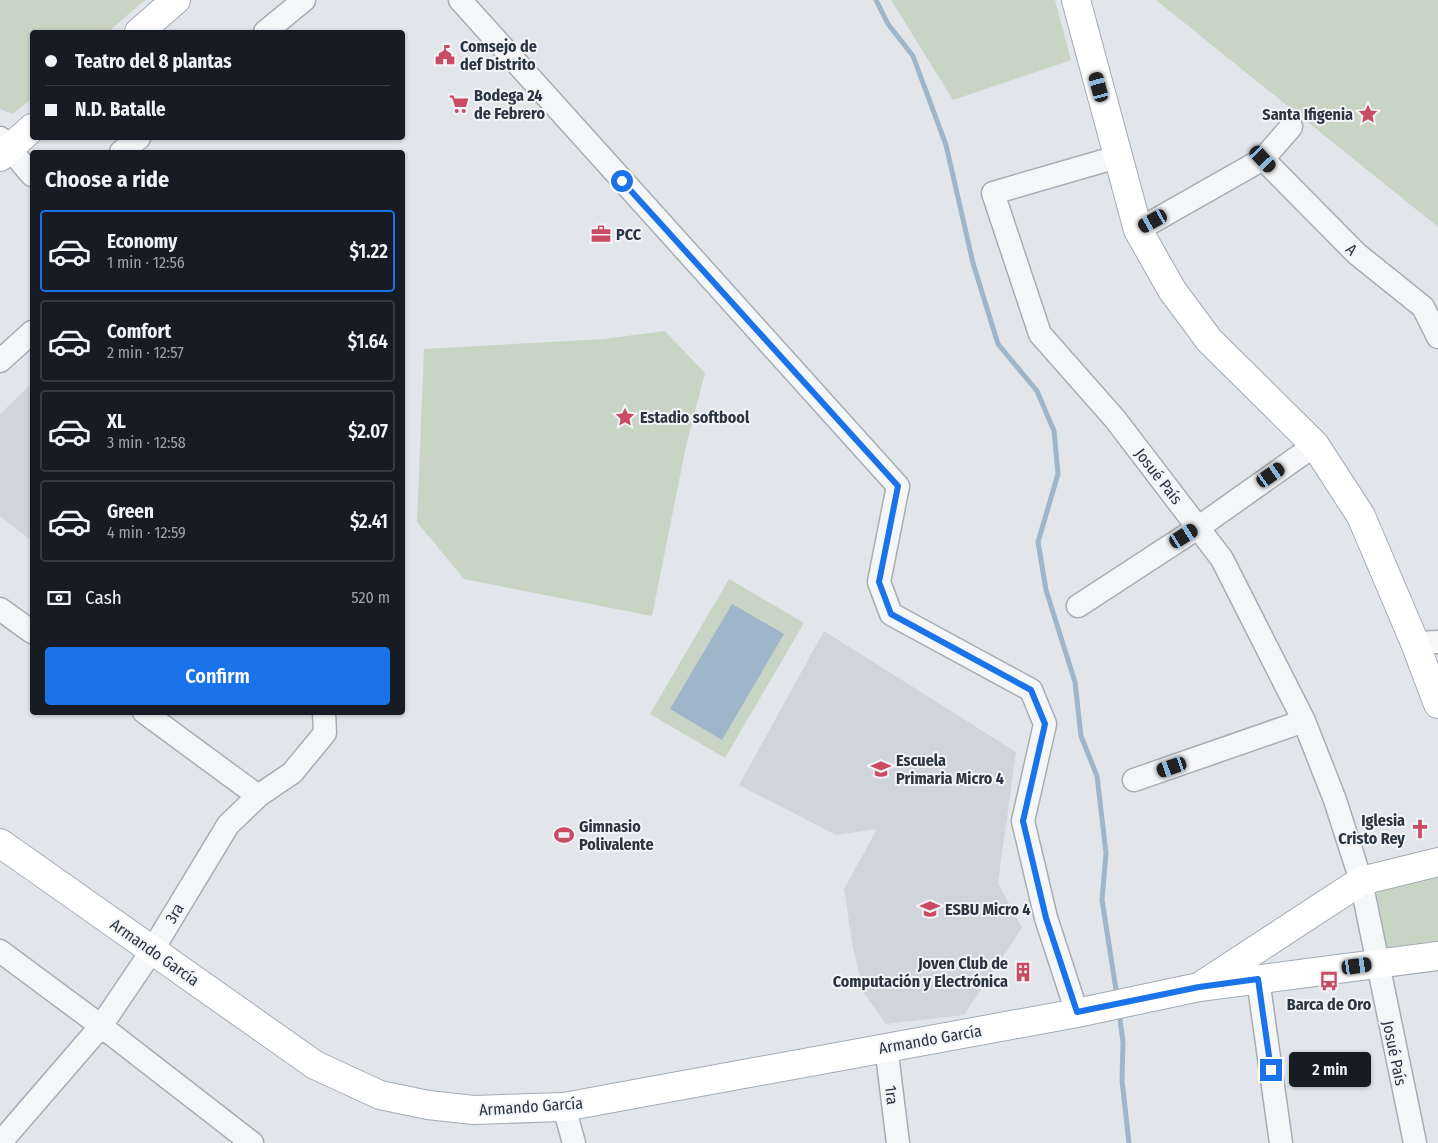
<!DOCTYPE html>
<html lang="en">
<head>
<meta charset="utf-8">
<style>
	:root { --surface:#171b24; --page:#20242c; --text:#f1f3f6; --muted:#9ea1a6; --line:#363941; --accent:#1a73e8 }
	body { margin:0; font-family:"Fira Sans Condensed",sans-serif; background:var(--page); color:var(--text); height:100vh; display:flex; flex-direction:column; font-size:19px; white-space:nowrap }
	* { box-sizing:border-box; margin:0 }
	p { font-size:16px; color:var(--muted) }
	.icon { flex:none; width:28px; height:28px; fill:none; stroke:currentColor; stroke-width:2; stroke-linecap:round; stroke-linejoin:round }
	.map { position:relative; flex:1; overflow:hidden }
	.sheet { position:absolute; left:30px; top:150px; width:375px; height:565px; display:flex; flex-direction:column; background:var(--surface); border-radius:5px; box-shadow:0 1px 4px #0004 }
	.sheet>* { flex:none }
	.hud { position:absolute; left:30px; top:30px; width:375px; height:110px; border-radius:5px; box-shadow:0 1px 4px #0004; display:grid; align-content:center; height:110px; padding:0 15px; background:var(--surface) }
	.end { position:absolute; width:22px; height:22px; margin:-11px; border:6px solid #1a73e8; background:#fff; box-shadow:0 0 0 2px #fff }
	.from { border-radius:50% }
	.bubble { position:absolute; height:35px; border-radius:5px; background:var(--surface); box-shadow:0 1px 4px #0004; font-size:16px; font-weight:600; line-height:35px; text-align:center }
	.car { position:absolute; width:15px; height:30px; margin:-15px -8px; border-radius:6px; box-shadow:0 0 4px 1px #0007; background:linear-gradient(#222 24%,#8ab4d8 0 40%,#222 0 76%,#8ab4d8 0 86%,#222 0) }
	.hud b { display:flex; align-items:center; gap:18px; height:48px; font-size:19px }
	.hud b+b { border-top:1px solid var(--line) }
	.hud i { width:12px; height:12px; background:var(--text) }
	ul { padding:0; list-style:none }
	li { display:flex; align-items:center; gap:15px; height:82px; margin:0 10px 8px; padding:0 5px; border:2px solid var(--line); border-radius:5px }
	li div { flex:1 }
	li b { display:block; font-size:19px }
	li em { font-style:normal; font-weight:600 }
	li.active { border-color:var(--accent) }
	li>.icon { width:45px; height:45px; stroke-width:1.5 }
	h2 { padding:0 15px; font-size:22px; line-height:60px }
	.pay { display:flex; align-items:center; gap:12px; height:55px; padding:0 15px; font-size:19px }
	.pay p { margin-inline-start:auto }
	.action { display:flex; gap:10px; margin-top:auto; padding:10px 15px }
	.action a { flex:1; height:58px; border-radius:5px; background:var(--accent); color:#fff; font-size:20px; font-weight:600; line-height:58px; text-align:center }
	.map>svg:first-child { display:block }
	.built { fill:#d0d5dc }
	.green { fill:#c8d4c4 }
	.water { fill:#9fb5c9 }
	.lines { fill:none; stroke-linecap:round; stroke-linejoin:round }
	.stream { stroke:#9fb5c9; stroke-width:5 }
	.minor-casing { stroke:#a7adb4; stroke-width:25 }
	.major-casing { stroke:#a2abb5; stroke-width:30 }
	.minor { stroke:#f5f6f8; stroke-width:22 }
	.major { stroke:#fff; stroke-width:28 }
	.route { stroke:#1a73e8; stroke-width:6 }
	.labels { text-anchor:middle; stroke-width:4; stroke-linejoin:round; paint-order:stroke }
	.poi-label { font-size:16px; font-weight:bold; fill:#2b3442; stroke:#f2f4f7; text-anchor:start }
	.street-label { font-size:16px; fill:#2b3442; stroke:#f2f4f7 }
</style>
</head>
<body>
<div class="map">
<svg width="1438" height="1143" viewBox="0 0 1438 1143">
	<rect width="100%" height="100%" fill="#e2e6ea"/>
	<path class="built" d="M 29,386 L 32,388 L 32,541 L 0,516 L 0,414 Z
		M 824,631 L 1016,752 L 998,883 L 1022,928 L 964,1015 L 886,1024 L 864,993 L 853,948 L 844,889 L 877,829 L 836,835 L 739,785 Z"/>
	<path class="green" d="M 0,0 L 145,0 L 108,32 L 32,32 L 32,98 L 13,114 L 0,109 Z
		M 891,0 L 1055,0 L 1071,60 L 953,100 Z
		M 1156,0 L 1438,0 L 1438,227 Z
		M 665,331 L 705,373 L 686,446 L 652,616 L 464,579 L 417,522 L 424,349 L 604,339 Z
		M 729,579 L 804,623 L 725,758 L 650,714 Z
		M 1438,876 L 1438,943 L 1387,948 L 1375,886 Z"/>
	<path class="water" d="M 732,604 L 784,634 L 722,740 L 670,709 Z"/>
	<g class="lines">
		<path class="stream" d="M 876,0 L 888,24 L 913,56 L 946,145 L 973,263 L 998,344 L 1037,391 L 1054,431 L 1058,474 L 1038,542 L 1046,590 L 1075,682 L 1081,736 L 1097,776 L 1106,853 L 1102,900 L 1117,996
			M 1119,1012 L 1123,1042 L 1122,1080 L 1129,1143"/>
		<defs>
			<path id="minor" d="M 460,0 L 898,486 L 879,582 L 891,614 L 1031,690 L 1045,724 L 1023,821 L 1046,918 L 1077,1013
				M 265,32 L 304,0
				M 0,138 L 32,175
				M 121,152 L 139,138
				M 1117,157 L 993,193 L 1040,334 L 1115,419 L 1222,559 L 1304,721 L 1335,800 L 1361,881 L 1415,1143
				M 1263,159 L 1357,254 L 1423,307 L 1438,337
				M 1138,230 L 1263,159 L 1291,127
				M 0,361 L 32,332
				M 1078,606 L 1199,527 L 1315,445
				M 0,609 L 32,632
				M 1415,643 L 1438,642
				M 144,712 L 258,796
				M 1134,780 L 1304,721
				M 0,951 L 101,1026 L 252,1143
				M 1258,979 L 1281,1143
				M 886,1046 L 898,1143
				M 564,1107 L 574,1143
				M 0,1143 L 101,1026 L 153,949 L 228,825 L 258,796 L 292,773 L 325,733 L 324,712"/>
			<path id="major" d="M 1076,0 L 1138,230 L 1172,290 L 1209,340 L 1315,445 L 1361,516 L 1415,643 L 1438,704
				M 139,32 L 176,0
				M 0,157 L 32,128
				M 0,843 L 315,1065 L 380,1095 L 428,1105 L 474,1110 L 564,1107 L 1077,1013 L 1199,987 L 1438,956
				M 1205,983 L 1361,881 L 1438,862"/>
		</defs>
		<use href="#minor" class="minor-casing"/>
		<use href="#major" class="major-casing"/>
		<use href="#minor" class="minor"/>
		<use href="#major" class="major"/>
	</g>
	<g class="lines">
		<path class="route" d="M 622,181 L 898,486 L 879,582 L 891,614 L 1031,690 L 1045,724 L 1023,821 L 1046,918 L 1077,1012 L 1199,987 L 1258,979 L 1271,1070"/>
	</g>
	<defs>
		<symbol id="civic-bare" viewBox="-9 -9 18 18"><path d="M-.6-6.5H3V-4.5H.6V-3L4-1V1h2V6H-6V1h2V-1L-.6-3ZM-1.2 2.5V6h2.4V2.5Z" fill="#ca4c64" stroke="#f2f4f7" stroke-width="2.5" paint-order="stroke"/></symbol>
		<symbol id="supermarket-bare" viewBox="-9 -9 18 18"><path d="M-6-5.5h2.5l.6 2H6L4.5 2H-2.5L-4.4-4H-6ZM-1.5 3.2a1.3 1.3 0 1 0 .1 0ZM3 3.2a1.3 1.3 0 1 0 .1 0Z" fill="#ca4c64" stroke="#f2f4f7" stroke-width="2.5" paint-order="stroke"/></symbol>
		<symbol id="sight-bare" viewBox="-9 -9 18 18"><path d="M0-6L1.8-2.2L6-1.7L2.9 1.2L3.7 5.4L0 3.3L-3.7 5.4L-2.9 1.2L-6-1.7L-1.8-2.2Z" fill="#ca4c64" stroke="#f2f4f7" stroke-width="2.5" paint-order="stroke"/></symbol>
		<symbol id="office-bare" viewBox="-9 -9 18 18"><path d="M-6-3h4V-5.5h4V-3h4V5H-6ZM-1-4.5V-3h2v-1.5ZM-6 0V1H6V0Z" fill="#ca4c64" stroke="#f2f4f7" stroke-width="2.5" paint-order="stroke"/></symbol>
		<symbol id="school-bare" viewBox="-9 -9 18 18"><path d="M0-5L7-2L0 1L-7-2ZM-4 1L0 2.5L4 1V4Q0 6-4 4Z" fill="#ca4c64" stroke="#f2f4f7" stroke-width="2.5" paint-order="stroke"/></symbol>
		<symbol id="church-bare" viewBox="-9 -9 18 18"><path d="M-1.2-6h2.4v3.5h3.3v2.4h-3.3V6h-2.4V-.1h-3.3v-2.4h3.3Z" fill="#ca4c64" stroke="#f2f4f7" stroke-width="2.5" paint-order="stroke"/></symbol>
		<symbol id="stadium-bare" viewBox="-9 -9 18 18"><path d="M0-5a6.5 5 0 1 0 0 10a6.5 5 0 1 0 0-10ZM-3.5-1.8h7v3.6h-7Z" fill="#ca4c64" stroke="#f2f4f7" stroke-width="2.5" paint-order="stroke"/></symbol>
		<symbol id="building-bare" viewBox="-9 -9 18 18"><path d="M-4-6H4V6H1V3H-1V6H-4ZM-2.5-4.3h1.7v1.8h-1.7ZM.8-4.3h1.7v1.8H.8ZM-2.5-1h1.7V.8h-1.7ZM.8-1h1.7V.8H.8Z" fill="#ca4c64" stroke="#f2f4f7" stroke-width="2.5" paint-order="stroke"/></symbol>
		<symbol id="bus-bare" viewBox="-9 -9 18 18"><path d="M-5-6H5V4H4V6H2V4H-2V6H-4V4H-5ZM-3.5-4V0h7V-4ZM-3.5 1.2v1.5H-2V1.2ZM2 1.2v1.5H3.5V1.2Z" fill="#ca4c64" stroke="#f2f4f7" stroke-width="2.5" paint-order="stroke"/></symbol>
	</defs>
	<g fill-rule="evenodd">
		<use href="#civic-bare" x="431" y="41" width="28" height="28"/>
		<use href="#supermarket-bare" x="445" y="90" width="28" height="28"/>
		<use href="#sight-bare" x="1354" y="100" width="28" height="28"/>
		<use href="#office-bare" x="587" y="220" width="28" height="28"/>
		<use href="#sight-bare" x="611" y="403" width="28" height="28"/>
		<use href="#school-bare" x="867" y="755" width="28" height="28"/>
		<use href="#church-bare" x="1406" y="815" width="28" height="28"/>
		<use href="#stadium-bare" x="550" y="821" width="28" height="28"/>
		<use href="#school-bare" x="916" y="895" width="28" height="28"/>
		<use href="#building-bare" x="1009" y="958" width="28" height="28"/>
		<use href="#bus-bare" x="1315" y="967" width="28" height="28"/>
	</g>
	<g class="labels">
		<g class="poi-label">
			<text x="460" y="52">Comsejo de<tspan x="460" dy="18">def Distrito</tspan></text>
			<text x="474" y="101">Bodega 24<tspan x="474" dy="18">de Febrero</tspan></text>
			<text x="1353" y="120" text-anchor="end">Santa Ifigenia</text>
			<text x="616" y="240">PCC</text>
			<text x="640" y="423">Estadio softbool</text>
			<text x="896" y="766">Escuela<tspan x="896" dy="18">Primaria Micro 4</tspan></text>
			<text x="1405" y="826" text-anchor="end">Iglesia<tspan x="1405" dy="18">Cristo Rey</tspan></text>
			<text x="579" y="832">Gimnasio<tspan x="579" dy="18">Polivalente</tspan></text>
			<text x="945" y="915">ESBU Micro 4</text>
			<text x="1008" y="969" text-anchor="end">Joven Club de<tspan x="1008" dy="18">Computación y Electrónica</tspan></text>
			<text x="1329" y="1010" text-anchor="middle">Barca de Oro</text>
		</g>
		<g class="street-label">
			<text transform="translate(1352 249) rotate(44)" y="6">A</text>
			<text transform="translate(1159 476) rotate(52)" y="6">Josué País</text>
			<text transform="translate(174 913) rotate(-59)" y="6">3ra</text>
			<text transform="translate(155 952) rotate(35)" y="6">Armando García</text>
			<text transform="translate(930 1039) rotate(-10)" y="6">Armando García</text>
			<text transform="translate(1395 1053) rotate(78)" y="6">Josué País</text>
			<text transform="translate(892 1095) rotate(83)" y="6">1ra</text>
			<text transform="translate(531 1106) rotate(-4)" y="6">Armando García</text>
		</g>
	</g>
</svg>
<i class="end from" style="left:622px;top:181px"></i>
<i class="end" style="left:1271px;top:1070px"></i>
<div class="bubble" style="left:1289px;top:1052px;width:82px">2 min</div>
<i class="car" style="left:1099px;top:87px;rotate:345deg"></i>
<i class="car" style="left:1263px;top:159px;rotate:137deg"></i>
<i class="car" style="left:1153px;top:221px;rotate:241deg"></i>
<i class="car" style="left:1271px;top:475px;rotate:55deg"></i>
<i class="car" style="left:1184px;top:536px;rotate:57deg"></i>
<i class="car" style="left:1172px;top:767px;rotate:251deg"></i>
<i class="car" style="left:1357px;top:966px;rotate:82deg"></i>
<div class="hud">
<b><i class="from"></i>Teatro del 8 plantas</b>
<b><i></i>N.D. Batalle</b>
</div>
<section class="sheet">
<h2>Choose a ride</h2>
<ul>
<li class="active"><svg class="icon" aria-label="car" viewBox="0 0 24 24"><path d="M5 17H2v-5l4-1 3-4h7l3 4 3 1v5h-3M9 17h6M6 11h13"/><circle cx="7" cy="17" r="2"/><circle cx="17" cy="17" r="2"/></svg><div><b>Economy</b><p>1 min · 12:56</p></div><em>$1.22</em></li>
<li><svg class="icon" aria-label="car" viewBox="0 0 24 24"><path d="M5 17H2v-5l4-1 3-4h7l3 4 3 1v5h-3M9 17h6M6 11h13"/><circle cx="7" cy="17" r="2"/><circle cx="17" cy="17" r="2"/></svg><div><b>Comfort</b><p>2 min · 12:57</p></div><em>$1.64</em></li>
<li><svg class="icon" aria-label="car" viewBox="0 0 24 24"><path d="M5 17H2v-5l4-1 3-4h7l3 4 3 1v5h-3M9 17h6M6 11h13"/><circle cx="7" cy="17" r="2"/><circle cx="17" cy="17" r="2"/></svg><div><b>XL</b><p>3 min · 12:58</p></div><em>$2.07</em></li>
<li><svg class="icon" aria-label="car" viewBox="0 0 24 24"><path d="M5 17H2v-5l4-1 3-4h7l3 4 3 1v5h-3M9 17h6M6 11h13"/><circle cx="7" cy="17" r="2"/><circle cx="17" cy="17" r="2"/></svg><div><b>Green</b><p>4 min · 12:59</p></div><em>$2.41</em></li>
</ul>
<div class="pay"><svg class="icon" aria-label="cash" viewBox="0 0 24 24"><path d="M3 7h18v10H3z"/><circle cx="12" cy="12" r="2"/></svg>Cash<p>520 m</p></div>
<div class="action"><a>Confirm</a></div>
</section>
</div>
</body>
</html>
